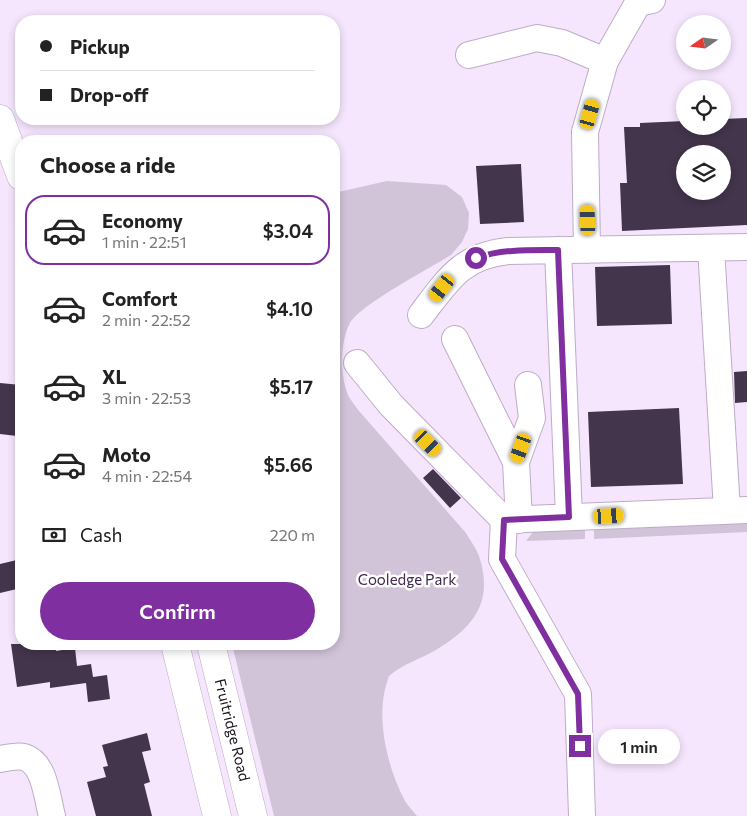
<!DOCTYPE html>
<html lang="en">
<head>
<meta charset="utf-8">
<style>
	:root { --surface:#fff; --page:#f2f2f2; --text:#222; --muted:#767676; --line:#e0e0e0; --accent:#7f2fa0 }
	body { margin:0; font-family:Commissioner,sans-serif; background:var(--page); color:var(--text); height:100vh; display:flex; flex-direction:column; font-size:19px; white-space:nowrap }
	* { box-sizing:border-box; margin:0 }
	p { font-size:16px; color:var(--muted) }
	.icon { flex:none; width:28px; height:28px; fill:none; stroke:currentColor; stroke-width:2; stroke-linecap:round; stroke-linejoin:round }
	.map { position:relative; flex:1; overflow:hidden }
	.panel { position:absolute; left:15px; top:135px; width:325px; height:515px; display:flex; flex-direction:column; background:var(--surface); border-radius:20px; box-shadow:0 2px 8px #0003 }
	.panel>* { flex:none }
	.banner { position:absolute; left:15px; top:15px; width:325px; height:110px; border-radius:20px; box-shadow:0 2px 8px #0003; display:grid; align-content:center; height:110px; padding:0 25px; background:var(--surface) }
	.needle { width:32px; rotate:256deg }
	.buttons { position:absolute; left:676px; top:15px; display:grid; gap:10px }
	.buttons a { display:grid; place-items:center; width:55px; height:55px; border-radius:50%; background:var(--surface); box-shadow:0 2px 8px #0003; font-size:25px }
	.end { position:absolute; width:22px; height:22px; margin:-11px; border:6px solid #7f2fa0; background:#fff; box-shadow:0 0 0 2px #fff }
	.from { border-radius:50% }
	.bubble { position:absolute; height:35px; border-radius:18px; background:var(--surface); box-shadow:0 2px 8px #0003; font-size:16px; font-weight:600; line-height:35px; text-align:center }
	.car { position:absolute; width:15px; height:30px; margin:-15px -8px; border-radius:6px; box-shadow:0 0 4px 1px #0007; background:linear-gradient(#f5c518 24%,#345 0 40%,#f5c518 0 76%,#345 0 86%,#f5c518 0) }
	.banner b { display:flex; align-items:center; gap:18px; height:48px; font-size:19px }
	.banner b+b { border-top:1px solid var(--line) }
	.banner i { width:12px; height:12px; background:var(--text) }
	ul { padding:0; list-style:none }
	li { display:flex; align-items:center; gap:15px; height:70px; margin:0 10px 8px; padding:0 15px; border:2px solid transparent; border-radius:20px }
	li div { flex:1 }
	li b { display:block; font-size:19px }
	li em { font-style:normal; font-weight:600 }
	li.selected { border-color:var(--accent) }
	li>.icon { width:45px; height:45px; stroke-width:1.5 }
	h2 { padding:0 25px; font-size:22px; line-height:60px }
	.pay { display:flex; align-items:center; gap:12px; height:55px; padding:0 25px; font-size:19px }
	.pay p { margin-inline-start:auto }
	.button { display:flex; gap:10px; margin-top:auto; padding:10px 25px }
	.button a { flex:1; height:58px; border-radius:30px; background:var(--accent); color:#fff; font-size:20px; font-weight:600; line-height:58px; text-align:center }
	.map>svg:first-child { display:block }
	.green { fill:#d1c3d8 }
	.building { fill:#43354b; fill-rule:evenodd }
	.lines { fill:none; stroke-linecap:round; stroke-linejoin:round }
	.minor-casing { stroke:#beacc7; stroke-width:28 }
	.major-casing { stroke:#beacc7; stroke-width:29 }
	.minor { stroke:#fff; stroke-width:26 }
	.major { stroke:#fff; stroke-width:28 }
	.route { stroke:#7f2fa0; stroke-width:6 }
	.labels { text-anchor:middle; stroke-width:5; stroke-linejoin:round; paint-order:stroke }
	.park-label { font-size:15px; fill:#43274f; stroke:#fff }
	.street-label { font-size:15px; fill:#19131c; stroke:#fff }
</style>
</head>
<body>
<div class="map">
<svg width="747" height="816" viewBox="0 0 747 816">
	<rect width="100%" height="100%" fill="#f5e6fd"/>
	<path class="green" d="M 387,181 L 446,185 L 462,197 L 469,213 L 468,229 L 462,242 L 451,255 C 430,268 360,305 350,323 C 340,341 340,376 348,395 C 351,400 355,406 359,411 L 466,533 C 470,540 476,548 479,556 C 494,602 474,627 436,650 C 420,659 403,664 389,676 C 387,682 385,688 384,694 C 378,728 389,771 405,801 C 408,806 413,811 417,816 L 274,816 L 232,644 L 334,644 L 334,193 Z
		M 747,521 L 747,532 L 594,539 L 594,529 Z
		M 585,530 L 585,539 L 526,541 L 533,532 Z"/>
	<path class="building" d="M 747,118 L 747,225 L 622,231 L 620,183 L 627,183 L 624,127 L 640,127 L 640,123 L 685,121 L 685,126 L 722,126 L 722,119 ZM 685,154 L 722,154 L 722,191 L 685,191 Z
		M 521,164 L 524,222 L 480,224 L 476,166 Z
		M 670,265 L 672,324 L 597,326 L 595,267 Z
		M 747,371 L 747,402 L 735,403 L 734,372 Z
		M 0,383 L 21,385 L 21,433 L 17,433 L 17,436 L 0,434 Z
		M 679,408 L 683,484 L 591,487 L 588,412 Z
		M 433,469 L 461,498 L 450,508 L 423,478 Z
		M 21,559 L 21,588 L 0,593 L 0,564 Z
		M 11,644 L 55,644 L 56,651 L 75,648 L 77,666 L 91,664 L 93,677 L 107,675 L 110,699 L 88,702 L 86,683 L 50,688 L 50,682 L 17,687 Z
		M 147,733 L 151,750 L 142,752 L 150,782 L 144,784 L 152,816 L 96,816 L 87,782 L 106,777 L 103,767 L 108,766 L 102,745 Z"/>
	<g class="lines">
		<defs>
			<path id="minor" d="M 469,55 L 537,38 L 562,43 L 605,61
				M 711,248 L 727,510
				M 558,250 L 569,517
				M 587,250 L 585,132 L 605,61 L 638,3 L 652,0
				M 421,315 C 448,280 461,256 508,251 L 747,247
				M 455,339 L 516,462 L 519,520
				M 357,363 L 391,405 L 504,520 L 747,510
				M 516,462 L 532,418 L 528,385
				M 504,520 L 502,559 L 578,694 L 582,816
				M 0,759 C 8,758 16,755 24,757 C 45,763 47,798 52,816"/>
			<path id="major" d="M 0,119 L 21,176
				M 175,644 L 217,816
				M 211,644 L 253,816"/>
		</defs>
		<use href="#minor" class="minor-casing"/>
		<use href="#major" class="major-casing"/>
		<use href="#minor" class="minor"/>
		<use href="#major" class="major"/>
	</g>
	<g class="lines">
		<path class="route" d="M 476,258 C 502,249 530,250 558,250 L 569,517 L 504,520 L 502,559 L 578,694 L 580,746"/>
	</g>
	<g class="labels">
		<g class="park-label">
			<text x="407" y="585">Cooledge Park</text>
		</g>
		<g class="street-label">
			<text transform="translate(232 730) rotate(76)" y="5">Fruitridge Road</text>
		</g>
	</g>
</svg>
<div class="buttons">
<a><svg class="needle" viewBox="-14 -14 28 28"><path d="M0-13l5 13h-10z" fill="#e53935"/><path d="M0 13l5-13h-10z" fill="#767676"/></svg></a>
<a><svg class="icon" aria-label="locate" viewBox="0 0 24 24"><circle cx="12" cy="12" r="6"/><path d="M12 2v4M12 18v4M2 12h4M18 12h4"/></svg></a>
<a><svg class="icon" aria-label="layers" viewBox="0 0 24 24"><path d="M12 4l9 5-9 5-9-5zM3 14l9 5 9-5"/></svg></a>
</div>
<i class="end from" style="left:476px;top:258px"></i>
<i class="end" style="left:580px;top:746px"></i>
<div class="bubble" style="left:598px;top:729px;width:82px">1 min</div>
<i class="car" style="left:590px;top:114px;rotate:16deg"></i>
<i class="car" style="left:588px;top:220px;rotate:358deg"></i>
<i class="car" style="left:442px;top:288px;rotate:218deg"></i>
<i class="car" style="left:428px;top:443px;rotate:135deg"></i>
<i class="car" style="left:521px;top:448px;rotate:200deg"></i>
<i class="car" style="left:609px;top:516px;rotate:87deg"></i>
<div class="banner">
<b><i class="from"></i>Pickup</b>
<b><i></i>Drop-off</b>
</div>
<section class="panel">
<h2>Choose a ride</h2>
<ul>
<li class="selected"><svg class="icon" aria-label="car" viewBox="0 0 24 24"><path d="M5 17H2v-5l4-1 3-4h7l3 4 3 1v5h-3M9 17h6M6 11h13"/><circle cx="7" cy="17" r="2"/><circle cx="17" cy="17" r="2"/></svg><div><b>Economy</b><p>1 min · 22:51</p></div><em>$3.04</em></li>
<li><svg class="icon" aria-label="car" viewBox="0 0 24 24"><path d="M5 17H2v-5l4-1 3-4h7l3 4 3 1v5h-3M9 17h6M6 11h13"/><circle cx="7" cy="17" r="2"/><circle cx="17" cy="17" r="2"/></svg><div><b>Comfort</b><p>2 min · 22:52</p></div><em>$4.10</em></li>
<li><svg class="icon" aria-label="car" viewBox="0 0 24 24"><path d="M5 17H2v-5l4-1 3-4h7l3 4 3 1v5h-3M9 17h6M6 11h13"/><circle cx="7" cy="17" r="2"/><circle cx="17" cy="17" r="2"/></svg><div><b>XL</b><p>3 min · 22:53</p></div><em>$5.17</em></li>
<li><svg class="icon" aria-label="car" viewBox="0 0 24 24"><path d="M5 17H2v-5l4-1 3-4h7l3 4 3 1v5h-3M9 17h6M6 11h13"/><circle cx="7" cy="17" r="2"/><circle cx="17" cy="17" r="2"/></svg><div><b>Moto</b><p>4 min · 22:54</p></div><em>$5.66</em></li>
</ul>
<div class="pay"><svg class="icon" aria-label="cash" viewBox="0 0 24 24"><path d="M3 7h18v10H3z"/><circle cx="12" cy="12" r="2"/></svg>Cash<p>220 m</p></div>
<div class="button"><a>Confirm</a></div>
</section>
</div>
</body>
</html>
